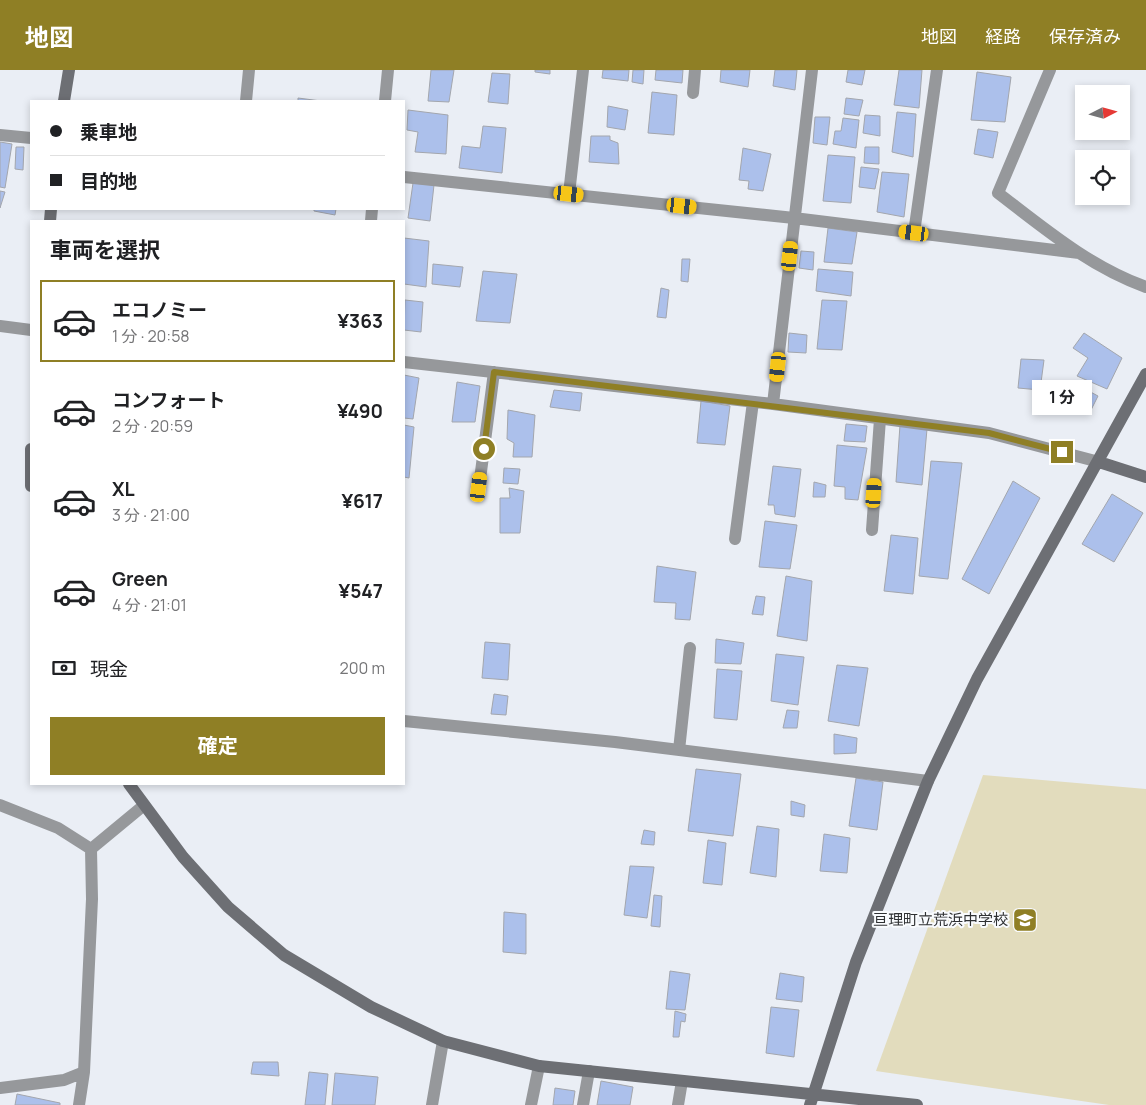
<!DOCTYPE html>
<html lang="ja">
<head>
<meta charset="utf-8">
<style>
	:root { --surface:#fff; --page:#f6f6f6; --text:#202124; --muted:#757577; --line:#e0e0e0; --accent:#8f7f25 }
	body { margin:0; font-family:Manrope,"Noto Sans JP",sans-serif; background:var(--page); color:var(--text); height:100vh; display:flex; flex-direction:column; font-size:19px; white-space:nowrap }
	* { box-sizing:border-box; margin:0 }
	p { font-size:16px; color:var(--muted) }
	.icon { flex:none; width:28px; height:28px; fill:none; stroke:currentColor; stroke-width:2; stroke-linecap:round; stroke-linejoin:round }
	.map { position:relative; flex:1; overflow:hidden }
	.panel { position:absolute; left:30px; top:150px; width:375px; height:565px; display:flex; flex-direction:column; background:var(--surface); border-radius:0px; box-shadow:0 2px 8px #0003 }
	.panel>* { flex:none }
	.guide { position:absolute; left:30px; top:30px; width:375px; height:110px; border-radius:0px; box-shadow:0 2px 8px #0003; display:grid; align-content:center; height:110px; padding:0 20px; background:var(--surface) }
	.needle { width:32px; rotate:84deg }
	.fabs { position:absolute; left:1075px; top:15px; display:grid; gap:10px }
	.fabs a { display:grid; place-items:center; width:55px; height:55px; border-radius:0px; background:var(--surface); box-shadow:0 2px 8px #0003; font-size:25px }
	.end { position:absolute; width:22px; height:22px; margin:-11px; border:6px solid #8f7f25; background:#fff; box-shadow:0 0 0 2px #fff }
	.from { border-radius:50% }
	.bubble { position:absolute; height:35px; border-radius:0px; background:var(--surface); box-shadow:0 2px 8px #0003; font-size:16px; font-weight:700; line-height:35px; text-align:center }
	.car { position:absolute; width:15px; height:30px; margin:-15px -8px; border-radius:6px; box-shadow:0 0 4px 1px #0007; background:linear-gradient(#f5c518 24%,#345 0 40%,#f5c518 0 76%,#345 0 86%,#f5c518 0) }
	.guide b { display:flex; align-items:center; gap:18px; height:48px; font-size:19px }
	.guide b+b { border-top:1px solid var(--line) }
	.guide i { width:12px; height:12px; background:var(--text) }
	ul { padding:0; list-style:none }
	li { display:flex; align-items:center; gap:15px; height:82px; margin:0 10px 8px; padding:0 10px; border:2px solid transparent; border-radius:0px }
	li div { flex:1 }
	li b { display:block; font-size:19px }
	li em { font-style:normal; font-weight:700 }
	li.selected { border-color:var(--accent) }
	li>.icon { width:45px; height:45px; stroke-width:1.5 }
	h2 { padding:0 20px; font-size:22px; line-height:60px }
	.pay { display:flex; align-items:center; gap:12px; height:55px; padding:0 20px; font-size:19px }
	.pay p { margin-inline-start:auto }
	.button { display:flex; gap:10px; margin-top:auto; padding:10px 20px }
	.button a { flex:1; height:58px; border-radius:0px; background:var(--accent); color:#fff; font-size:20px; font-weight:700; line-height:58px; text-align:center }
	header { display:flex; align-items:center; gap:30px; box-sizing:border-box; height:70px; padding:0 25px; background:var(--accent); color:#fff }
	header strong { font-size:24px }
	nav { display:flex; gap:28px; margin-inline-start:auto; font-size:18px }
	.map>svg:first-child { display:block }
	.green { fill:#e2dcbd }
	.building { fill:#acc0eb; stroke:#a3a6ad }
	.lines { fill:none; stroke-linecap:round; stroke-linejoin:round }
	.street { stroke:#96989b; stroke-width:12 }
	.secondary { stroke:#6d6f74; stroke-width:12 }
	.route { stroke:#8f7f25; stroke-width:6 }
	.labels { text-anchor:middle; stroke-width:4; stroke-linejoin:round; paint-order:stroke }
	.poi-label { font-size:15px; fill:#2f3133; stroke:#f9fbfe; text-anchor:end }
</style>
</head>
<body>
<header>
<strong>地図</strong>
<nav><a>地図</a><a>経路</a><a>保存済み</a></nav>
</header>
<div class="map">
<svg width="1146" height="1035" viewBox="0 0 1146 1035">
	<rect width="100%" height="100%" fill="#eaeef5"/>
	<path class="green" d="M 983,705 L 1146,719 L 1146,1035 L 1109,1035 L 876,1001 Z"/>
	<path class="building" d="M 431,0 L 454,0 L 449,32 L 428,31 Z
		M 535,0 L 550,0 L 550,4 L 535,2 Z
		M 603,0 L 629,0 L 628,11 L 602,8 Z
		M 633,0 L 644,0 L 643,14 L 632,12 Z
		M 656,0 L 683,0 L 682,13 L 655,10 Z
		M 721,0 L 750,0 L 748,17 L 720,12 Z
		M 775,0 L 797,0 L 795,20 L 773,16 Z
		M 848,0 L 865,0 L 862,15 L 846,12 Z
		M 899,0 L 922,0 L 919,38 L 894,35 Z
		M 977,2 L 1011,7 L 1005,52 L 971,50 Z
		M 492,3 L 510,4 L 508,34 L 488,32 Z
		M 652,22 L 677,25 L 674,65 L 648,63 Z
		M 298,28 L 321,31 L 298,31 Z
		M 846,28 L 863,30 L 859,46 L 844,44 Z
		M 608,36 L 628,40 L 625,60 L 607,57 Z
		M 408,40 L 448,45 L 446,84 L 415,82 L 418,62 L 407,60 Z
		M 897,42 L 916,44 L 913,87 L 892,82 Z
		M 865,45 L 880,46 L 880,66 L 863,63 Z
		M 815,47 L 830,47 L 827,75 L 813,73 Z
		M 843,48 L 859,50 L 856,78 L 833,74 L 835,61 L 841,61 Z
		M 483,56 L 506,58 L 502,103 L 459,98 L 462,76 L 480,78 Z
		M 978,59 L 998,62 L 993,88 L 974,84 Z
		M 591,66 L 610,66 L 610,70 L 618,73 L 619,94 L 589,92 Z
		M 0,72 L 12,74 L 5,118 L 0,117 Z
		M 16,77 L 24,77 L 23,100 L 15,99 Z
		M 865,77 L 879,77 L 879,94 L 864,93 Z
		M 743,78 L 771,84 L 763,121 L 748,119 L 749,111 L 739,110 Z
		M 828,85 L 855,87 L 851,133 L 823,131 Z
		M 861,97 L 879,99 L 875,119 L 859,117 Z
		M 882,102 L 909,104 L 904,147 L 877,142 Z
		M 413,113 L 434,115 L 430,151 L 408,148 Z
		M 0,121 L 5,122 L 0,138 Z
		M 314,139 L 336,139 L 335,145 L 314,141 Z
		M 828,158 L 857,162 L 852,194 L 824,192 Z
		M 404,168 L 429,171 L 426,217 L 404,214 Z
		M 801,181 L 814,182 L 813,200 L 799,198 Z
		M 682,189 L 690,189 L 688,212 L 681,211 Z
		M 433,194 L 463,197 L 460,217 L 432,214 Z
		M 818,199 L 853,202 L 851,226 L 816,221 Z
		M 483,201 L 517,204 L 510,253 L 476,251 Z
		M 661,218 L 669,220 L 666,248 L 657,247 Z
		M 405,230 L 423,232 L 421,262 L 404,260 Z
		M 822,230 L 847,231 L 842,280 L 817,279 Z
		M 789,263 L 807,265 L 806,283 L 788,282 Z
		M 1084,263 L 1122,288 L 1107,319 L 1077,306 L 1088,288 L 1073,278 Z
		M 1021,289 L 1044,290 L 1040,320 L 1018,318 Z
		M 404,305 L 419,308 L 413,349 L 404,348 Z
		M 457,312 L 480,316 L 475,352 L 452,352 Z
		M 1085,319 L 1098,326 L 1090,342 L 1078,335 Z
		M 554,320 L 582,323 L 580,341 L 550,337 Z
		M 701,331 L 730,336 L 725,375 L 697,373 Z
		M 508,340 L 535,345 L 532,387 L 513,387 L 514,373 L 507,369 Z
		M 846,354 L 867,356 L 865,372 L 844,371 Z
		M 404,355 L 414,357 L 409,408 L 404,407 Z
		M 900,355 L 927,359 L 922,415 L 896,412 Z
		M 837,375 L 867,378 L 858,430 L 845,429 L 845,417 L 834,416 Z
		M 931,391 L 962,393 L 948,509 L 919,506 Z
		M 773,396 L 801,399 L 795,447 L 775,444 L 774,435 L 768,435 Z
		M 504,398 L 520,399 L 518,414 L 503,413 Z
		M 1013,411 L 1040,428 L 989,524 L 962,509 Z
		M 814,412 L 826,415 L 825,427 L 813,427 Z
		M 509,418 L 524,421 L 520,463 L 500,463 L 500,428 L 510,428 Z
		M 1112,424 L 1143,443 L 1114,492 L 1082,474 Z
		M 765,451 L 797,455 L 790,499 L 759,497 Z
		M 891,465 L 918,468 L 913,524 L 884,521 Z
		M 657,496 L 696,502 L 690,550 L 675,549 L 676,533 L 654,532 Z
		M 786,506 L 812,511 L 807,571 L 777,566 Z
		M 756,526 L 765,527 L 763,545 L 752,544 Z
		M 716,569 L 744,573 L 741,594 L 715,593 Z
		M 485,572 L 510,574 L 508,610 L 482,608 Z
		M 776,584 L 804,587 L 798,635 L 771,631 Z
		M 837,595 L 868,598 L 859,656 L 828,651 Z
		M 717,599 L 742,601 L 737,650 L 714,648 Z
		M 494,624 L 508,626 L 506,645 L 491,644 Z
		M 787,640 L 799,641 L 797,658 L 783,658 Z
		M 834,664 L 857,668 L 856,683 L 834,684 Z
		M 696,699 L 741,704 L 733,766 L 688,761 Z
		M 856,708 L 883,712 L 877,760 L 849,756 Z
		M 791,731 L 805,735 L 804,747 L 791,745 Z
		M 757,756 L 779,759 L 776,807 L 750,803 Z
		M 644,760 L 655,762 L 654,775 L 641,774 Z
		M 824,764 L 850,768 L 847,803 L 820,801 Z
		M 708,770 L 726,773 L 722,815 L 703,813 Z
		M 630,796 L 654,797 L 647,848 L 624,845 Z
		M 654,825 L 662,826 L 660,857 L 651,856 Z
		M 504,842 L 526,844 L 526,884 L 503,882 Z
		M 670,901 L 690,904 L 685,940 L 666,939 Z
		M 780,903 L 804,907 L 802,932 L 776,929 Z
		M 771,937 L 799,940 L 794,987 L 766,983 Z
		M 675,941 L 686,944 L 685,952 L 681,951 L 679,967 L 673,967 Z
		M 253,992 L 278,992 L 279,1006 L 251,1004 Z
		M 309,1002 L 328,1004 L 325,1035 L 305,1035 Z
		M 335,1003 L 378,1007 L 375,1035 L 332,1035 Z
		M 601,1011 L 633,1017 L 630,1035 L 597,1035 Z
		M 555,1018 L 575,1021 L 573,1035 L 553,1035 Z
		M 17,1024 L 60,1033 L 60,1035 L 15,1035 Z"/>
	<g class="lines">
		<path class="street" d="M 1050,0 L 998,123 C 1045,159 1090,197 1146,217
			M 693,23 L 695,0
			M 246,31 L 249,0
			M 385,31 L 388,0
			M 0,65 L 31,68
			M 404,107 L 794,148 L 1079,183
			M 569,124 L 583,0
			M 371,151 L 372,139
			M 914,163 L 937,0
			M 0,256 L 31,260
			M 404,292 L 773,334 L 989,363 L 1099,392
			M 773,334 L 812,0
			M 479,417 L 494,302
			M 872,460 L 880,349
			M 735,469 L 753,332
			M 404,651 L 615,672 L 928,711
			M 679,680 L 690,578
			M 0,735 L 58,758 L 91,779
			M 91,779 L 143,736
			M 0,1018 L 64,1010 L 84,1002
			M 79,1035 L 84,1002 L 92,829 L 91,779
			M 432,1035 L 443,971
			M 531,1035 L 539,996
			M 583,1035 L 589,1001
			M 678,1035 L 682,1011"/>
		<path class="secondary" d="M 64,31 L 69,0
			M 50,151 L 51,139
			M 31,379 L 31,416
			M 1099,392 L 1146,407
			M 129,714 L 183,787 L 228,837 L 284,885 L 371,937 L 443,971 L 539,996 L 917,1035
			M 810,1035 L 856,892 L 928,711 L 977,609 L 1146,304"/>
	</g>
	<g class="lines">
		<path class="route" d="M 484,379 L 494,302 L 989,363 L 1062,382"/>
	</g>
	<defs>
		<symbol id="school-square" viewBox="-11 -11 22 22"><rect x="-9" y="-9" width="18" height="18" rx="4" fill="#8f7f25" stroke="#f9fbfe"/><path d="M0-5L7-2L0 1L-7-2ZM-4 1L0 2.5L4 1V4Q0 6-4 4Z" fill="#fff"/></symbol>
	</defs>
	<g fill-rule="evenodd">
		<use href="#school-square" x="1011" y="836" width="28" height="28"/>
	</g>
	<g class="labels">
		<g class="poi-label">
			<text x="1008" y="855">亘理町立荒浜中学校</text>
		</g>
	</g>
</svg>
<div class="fabs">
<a><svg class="needle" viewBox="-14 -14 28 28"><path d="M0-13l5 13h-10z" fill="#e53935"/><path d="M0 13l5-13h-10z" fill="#757577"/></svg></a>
<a><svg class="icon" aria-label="locate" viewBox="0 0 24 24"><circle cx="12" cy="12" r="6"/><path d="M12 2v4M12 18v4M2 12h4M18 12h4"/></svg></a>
</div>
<i class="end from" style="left:484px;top:379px"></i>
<i class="end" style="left:1062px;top:382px"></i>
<div class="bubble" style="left:1032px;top:310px;width:60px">1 分</div>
<i class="car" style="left:569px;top:124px;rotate:96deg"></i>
<i class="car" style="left:682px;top:136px;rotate:96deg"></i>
<i class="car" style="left:914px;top:163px;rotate:277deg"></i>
<i class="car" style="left:790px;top:186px;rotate:6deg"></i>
<i class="car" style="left:778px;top:297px;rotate:186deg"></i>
<i class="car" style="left:479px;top:417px;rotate:7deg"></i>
<i class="car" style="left:874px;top:423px;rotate:4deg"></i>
<div class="guide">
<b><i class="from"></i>乗車地</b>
<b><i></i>目的地</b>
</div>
<section class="panel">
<h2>車両を選択</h2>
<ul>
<li class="selected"><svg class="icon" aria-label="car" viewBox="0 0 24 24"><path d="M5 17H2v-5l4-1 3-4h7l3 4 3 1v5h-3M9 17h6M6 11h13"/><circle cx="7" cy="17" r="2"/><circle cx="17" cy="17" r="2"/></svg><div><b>エコノミー</b><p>1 分 · 20:58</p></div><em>¥363</em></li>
<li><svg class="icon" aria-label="car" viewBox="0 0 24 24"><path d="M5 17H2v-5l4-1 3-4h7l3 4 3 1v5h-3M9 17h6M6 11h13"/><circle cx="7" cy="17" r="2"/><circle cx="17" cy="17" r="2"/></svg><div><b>コンフォート</b><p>2 分 · 20:59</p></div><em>¥490</em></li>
<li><svg class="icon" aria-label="car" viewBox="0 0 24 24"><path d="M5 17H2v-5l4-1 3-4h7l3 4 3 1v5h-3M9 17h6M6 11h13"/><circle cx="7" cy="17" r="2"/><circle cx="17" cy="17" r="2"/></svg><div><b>XL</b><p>3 分 · 21:00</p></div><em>¥617</em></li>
<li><svg class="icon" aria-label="car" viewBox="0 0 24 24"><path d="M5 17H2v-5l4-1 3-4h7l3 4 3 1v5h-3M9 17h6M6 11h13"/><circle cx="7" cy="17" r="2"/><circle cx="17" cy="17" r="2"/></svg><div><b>Green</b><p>4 分 · 21:01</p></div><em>¥547</em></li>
</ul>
<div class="pay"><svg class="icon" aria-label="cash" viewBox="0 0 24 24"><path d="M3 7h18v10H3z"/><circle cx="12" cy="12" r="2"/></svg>現金<p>200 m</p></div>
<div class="button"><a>確定</a></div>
</section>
</div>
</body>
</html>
